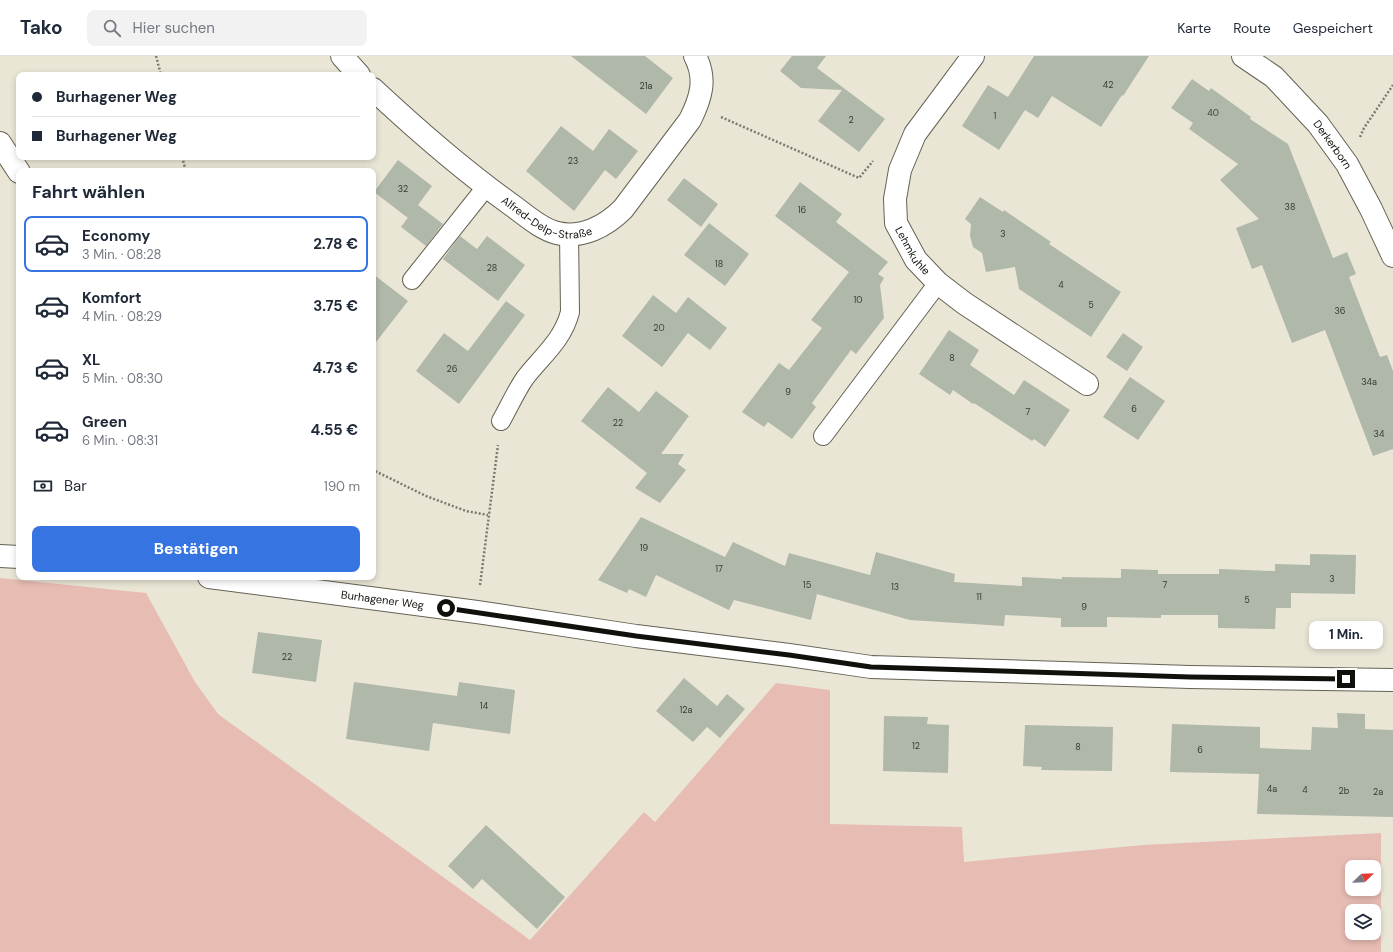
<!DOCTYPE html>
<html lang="de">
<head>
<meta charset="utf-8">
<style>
	:root { --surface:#fff; --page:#f2f2f3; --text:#1f2937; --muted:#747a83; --line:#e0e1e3; --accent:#3674e2 }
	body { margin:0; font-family:"DM Sans",sans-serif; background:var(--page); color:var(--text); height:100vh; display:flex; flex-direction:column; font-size:15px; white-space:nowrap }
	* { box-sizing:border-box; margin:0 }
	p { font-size:13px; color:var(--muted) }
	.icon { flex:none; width:22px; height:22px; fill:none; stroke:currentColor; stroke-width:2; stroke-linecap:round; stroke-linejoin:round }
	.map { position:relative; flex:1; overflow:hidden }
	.sheet { position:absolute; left:16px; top:112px; width:360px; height:412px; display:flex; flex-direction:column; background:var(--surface); border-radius:8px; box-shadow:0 2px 6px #0003 }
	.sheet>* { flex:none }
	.banner { position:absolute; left:16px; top:16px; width:360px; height:88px; border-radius:8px; box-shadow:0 2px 6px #0003; display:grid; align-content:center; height:88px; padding:0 16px; background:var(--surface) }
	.needle { width:26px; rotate:67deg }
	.tools { position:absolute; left:1345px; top:804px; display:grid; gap:8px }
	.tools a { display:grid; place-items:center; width:36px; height:36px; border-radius:8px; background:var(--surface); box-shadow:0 2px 6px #0003; font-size:20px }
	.end { position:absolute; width:18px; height:18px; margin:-9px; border:5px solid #11100a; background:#fff; box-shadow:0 0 0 2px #fff }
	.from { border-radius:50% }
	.bubble { position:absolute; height:28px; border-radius:8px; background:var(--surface); box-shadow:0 2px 6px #0003; font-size:13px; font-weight:700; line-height:28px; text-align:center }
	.banner b { display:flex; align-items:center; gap:14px; height:38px; font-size:15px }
	.banner b+b { border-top:1px solid var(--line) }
	.banner i { width:10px; height:10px; background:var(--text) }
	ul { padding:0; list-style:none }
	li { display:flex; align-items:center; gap:12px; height:56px; margin:0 8px 6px; padding:0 8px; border:2px solid transparent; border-radius:8px }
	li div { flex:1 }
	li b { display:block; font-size:15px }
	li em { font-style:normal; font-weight:700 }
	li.selected { border-color:var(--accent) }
	li>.icon { width:36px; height:36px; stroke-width:1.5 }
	h2 { padding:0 16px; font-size:18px; line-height:48px }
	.pay { display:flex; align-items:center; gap:10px; height:44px; padding:0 16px; font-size:15px }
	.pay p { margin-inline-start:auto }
	.button { display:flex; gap:8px; margin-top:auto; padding:8px 16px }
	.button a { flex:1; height:46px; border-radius:8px; background:var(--accent); color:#fff; font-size:16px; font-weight:700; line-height:46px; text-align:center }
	header { display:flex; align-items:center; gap:24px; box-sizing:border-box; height:56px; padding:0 20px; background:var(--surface); border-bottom:1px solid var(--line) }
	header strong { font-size:19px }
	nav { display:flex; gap:22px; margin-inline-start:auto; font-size:14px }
	.search { width:280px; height:36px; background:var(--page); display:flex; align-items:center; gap:10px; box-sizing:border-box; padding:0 14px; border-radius:8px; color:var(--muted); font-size:15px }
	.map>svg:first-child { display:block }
	.green { fill:#e7bcb3; fill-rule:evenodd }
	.building { fill:#b0b8aa }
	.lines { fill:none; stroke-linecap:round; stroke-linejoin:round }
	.lane-casing { stroke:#656254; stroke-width:20 }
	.street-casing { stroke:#656254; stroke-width:24 }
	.path { stroke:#7b786d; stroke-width:2.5; stroke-dasharray:2 2; stroke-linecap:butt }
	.lane { stroke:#fff; stroke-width:18 }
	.street { stroke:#fff; stroke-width:22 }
	.route { stroke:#11100a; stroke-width:5 }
	.labels { text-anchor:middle; stroke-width:3; stroke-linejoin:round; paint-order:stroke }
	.number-label { font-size:9px; fill:#393a32 }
	.street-label { font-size:11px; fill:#11100a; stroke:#f7f3e3 }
</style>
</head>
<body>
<header>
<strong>Tako</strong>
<div class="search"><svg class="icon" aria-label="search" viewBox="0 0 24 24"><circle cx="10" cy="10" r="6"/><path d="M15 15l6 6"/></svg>Hier suchen</div>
<nav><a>Karte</a><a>Route</a><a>Gespeichert</a></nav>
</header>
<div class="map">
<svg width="1393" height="896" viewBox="0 0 1393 896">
	<rect width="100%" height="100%" fill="#eae6d6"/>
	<path class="green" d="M 0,522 L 146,537 L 195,626 L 218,658 L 530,884 L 644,756 L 655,766 L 776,627 L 830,634 L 830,768 L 962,771 L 964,806 L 1143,789 L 1381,777 L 1381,896 L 0,896 ZM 1352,811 L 1374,811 L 1374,833 L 1352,833 ZM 1352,855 L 1374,855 L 1374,877 L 1352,877 Z"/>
	<path class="building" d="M 571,0 L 645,0 L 673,22 L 646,58 Z
		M 792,0 L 826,0 L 817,12 L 885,63 L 859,96 L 818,65 L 842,34 L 801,32 L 780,15 Z
		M 1034,0 L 1149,0 L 1123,40 L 1122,39 L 1101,71 L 1052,40 L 1038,62 L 1025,54 L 999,94 L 962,70 L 988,29 L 1008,41 Z
		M 1192,23 L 1209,35 L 1211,32 L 1251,61 L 1250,63 L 1288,88 L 1333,202 L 1347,196 L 1356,218 L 1349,221 L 1380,301 L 1387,299 L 1393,315 L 1393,393 L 1373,400 L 1325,274 L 1292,287 L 1262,209 L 1252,213 L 1236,172 L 1259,163 L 1220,124 L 1238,108 L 1189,73 L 1193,67 L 1171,52 Z
		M 561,70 L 593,95 L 609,73 L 638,95 L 616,123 L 605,114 L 574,155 L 526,115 Z
		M 398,104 L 432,130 L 418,149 L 443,168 L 426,190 L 401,171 L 409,160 L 408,162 L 374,136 Z
		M 684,122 L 718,148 L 701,171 L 667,144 Z
		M 800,126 L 842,158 L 836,166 L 888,206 L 878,218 L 884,222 L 880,229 L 884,262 L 856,298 L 851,294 L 812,347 L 816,351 L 792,383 L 768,366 L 764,371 L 742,356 L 779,307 L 789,314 L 822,272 L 811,264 L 849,216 L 775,160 Z
		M 980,141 L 1003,156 L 1004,154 L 1051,186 L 1049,188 L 1121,236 L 1091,281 L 1019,233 L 1015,211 L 986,216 L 982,197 L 973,191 L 970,180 L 971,168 L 965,163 Z
		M 709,167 L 749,198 L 725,230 L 684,199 Z
		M 460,180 L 477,193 L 487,180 L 525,209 L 498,245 L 443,203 Z
		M 373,218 L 408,245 L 373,290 Z
		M 653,239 L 676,257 L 688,241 L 727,272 L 710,294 L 688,277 L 662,311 L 622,280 Z
		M 506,245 L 525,259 L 459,348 L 416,315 L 444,277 L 468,295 Z
		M 949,274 L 979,294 L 970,309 L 1014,339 L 1024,324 L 1070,354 L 1045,391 L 1034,383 L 1032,385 L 974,347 L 973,348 L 953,334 L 950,339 L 919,318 Z
		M 1123,277 L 1143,291 L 1127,315 L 1106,301 Z
		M 1130,321 L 1165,345 L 1138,384 L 1103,361 Z
		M 608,331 L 639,356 L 656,335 L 689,360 L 661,398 L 684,398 L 678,408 L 686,414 L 660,447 L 635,432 L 647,417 L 581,365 Z
		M 641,461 L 725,501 L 733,486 L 785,510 L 789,497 L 870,519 L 876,496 L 955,518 L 954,526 L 1022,530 L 1022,521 L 1062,523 L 1062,521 L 1121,522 L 1121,513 L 1158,514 L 1158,518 L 1219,518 L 1219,513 L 1275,515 L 1275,508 L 1310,509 L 1310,498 L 1356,499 L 1355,538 L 1291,537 L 1291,552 L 1276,552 L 1275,573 L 1218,572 L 1218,559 L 1161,559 L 1161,562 L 1107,561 L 1107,571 L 1061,571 L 1061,562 L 1005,559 L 1004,570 L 910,564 L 817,538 L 811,564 L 734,544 L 729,554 L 656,519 L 646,541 L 629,533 L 627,537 L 598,524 Z
		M 258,576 L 322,584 L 316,626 L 252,617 Z
		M 684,622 L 717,650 L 727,638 L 745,653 L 720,682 L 707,671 L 693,686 L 656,655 Z
		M 354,626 L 457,640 L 459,626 L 515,634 L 510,678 L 433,667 L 429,695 L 346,683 Z
		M 1337,657 L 1365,658 L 1365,673 L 1393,674 L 1393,761 L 1257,758 L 1259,718 L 1170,716 L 1172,668 L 1260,671 L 1260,692 L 1311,694 L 1312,671 L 1338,672 Z
		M 884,660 L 928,661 L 927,668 L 949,669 L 948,717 L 883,715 Z
		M 1025,669 L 1113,671 L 1112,715 L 1041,714 L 1042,711 L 1023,710 Z
		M 486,769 L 565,841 L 537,873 L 482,823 L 473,833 L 448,810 Z"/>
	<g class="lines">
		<defs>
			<path id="lane" d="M 412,224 L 486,131
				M 501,365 C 509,351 516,335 525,322 C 542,300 563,284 570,256 L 569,178
				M 823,380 L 938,227"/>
			<g id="street">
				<path d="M 342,0 L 359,19"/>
				<path id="s1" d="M 973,0 L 915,78 L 900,114 L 895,143 L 896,167 L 916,204 L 938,227 L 964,247 L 1087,328"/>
				<path id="s2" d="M 1243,0 L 1274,21 L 1318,68 L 1347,108 L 1371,153 L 1393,200"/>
				<path id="s3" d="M 373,33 C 418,75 464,115 513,150 C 527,160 541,173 557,177 C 582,183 606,170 623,153 L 690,64 C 701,42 707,23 695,0"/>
				<path d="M 0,87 L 19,116"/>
				<path d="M 0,500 L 19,501"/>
				<path id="s4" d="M 209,521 L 477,556 L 636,580 L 789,599 L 871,611 L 1190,621 L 1393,624"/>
			</g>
		</defs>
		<use href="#lane" class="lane-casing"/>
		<use href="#street" class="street-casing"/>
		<path class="path" d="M 156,0 L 161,19
			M 721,61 L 859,122 L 873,105
			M 1360,81 L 1364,72 L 1393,29
			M 182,101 L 186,115
			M 373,412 L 375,415 L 426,440 L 466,455 L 488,459
			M 480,529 L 498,389"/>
		<use href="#lane" class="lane"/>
		<use href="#street" class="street"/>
	</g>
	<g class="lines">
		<path class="route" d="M 446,552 L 636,580 L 789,599 L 871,611 L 1190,621 L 1346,623"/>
	</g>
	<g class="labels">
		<g class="number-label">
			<text x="1108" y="32">42</text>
			<text x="646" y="33">21a</text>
			<text x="1213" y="60">40</text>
			<text x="995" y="63">1</text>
			<text x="851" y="67">2</text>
			<text x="573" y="108">23</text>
			<text x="403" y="136">32</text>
			<text x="1290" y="154">38</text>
			<text x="802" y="157">16</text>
			<text x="1003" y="181">3</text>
			<text x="719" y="211">18</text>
			<text x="492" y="215">28</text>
			<text x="1061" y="232">4</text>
			<text x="858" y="247">10</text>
			<text x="1091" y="252">5</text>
			<text x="1340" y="258">36</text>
			<text x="659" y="275">20</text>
			<text x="952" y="305">8</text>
			<text x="452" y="316">26</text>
			<text x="1369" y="329">34a</text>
			<text x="788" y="339">9</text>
			<text x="1134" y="356">6</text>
			<text x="1028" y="359">7</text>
			<text x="618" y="370">22</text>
			<text x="1379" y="381">34</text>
			<text x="644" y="495">19</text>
			<text x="719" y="516">17</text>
			<text x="1332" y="526">3</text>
			<text x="807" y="532">15</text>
			<text x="1165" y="532">7</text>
			<text x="895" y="534">13</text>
			<text x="979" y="544">11</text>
			<text x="1247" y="547">5</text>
			<text x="1084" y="554">9</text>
			<text x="287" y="604">22</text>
			<text x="484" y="653">14</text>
			<text x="686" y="657">12a</text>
			<text x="916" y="693">12</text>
			<text x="1078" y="694">8</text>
			<text x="1200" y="697">6</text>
			<text x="1272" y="736">4a</text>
			<text x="1305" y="737">4</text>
			<text x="1344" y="738">2b</text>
			<text x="1378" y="739">2a</text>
		</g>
		<g class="street-label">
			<text dy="4" stroke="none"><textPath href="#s2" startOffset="127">Derkerborn</textPath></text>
			<text dy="4" stroke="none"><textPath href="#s3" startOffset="220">Alfred-Delp-Straße</textPath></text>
			<text dy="4" stroke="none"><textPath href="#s1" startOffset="222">Lehmkuhle</textPath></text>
			<text dy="4" stroke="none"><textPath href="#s4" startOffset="175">Burhagener Weg</textPath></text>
		</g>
	</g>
</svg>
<div class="tools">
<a><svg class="needle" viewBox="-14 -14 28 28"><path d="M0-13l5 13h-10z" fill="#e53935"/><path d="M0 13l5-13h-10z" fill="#747a83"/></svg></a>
<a><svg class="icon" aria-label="layers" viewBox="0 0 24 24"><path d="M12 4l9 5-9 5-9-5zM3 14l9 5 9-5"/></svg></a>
</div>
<i class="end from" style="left:446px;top:552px"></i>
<i class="end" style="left:1346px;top:623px"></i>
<div class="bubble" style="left:1309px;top:565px;width:74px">1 Min.</div>
<div class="banner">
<b><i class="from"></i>Burhagener Weg</b>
<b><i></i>Burhagener Weg</b>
</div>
<section class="sheet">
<h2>Fahrt wählen</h2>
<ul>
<li class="selected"><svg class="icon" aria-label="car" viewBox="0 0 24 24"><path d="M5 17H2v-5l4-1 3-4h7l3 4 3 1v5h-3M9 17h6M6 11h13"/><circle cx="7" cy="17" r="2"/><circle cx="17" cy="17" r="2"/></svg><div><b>Economy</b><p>3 Min. · 08:28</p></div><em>2.78 €</em></li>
<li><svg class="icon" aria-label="car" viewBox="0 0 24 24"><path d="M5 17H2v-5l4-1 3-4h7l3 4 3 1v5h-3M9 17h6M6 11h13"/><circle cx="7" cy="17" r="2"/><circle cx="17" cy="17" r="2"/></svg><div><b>Komfort</b><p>4 Min. · 08:29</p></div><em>3.75 €</em></li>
<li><svg class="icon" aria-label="car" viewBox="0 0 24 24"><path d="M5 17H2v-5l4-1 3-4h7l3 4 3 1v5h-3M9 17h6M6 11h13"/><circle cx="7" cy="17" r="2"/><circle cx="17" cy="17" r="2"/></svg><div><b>XL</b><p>5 Min. · 08:30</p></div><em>4.73 €</em></li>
<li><svg class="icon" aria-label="car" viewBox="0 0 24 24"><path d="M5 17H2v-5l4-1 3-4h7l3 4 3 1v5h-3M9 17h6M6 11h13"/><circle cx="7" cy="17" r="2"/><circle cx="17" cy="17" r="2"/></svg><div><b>Green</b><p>6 Min. · 08:31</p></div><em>4.55 €</em></li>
</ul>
<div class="pay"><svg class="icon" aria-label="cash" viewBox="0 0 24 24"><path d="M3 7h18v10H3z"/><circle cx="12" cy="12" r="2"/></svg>Bar<p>190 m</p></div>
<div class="button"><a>Bestätigen</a></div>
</section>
</div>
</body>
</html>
